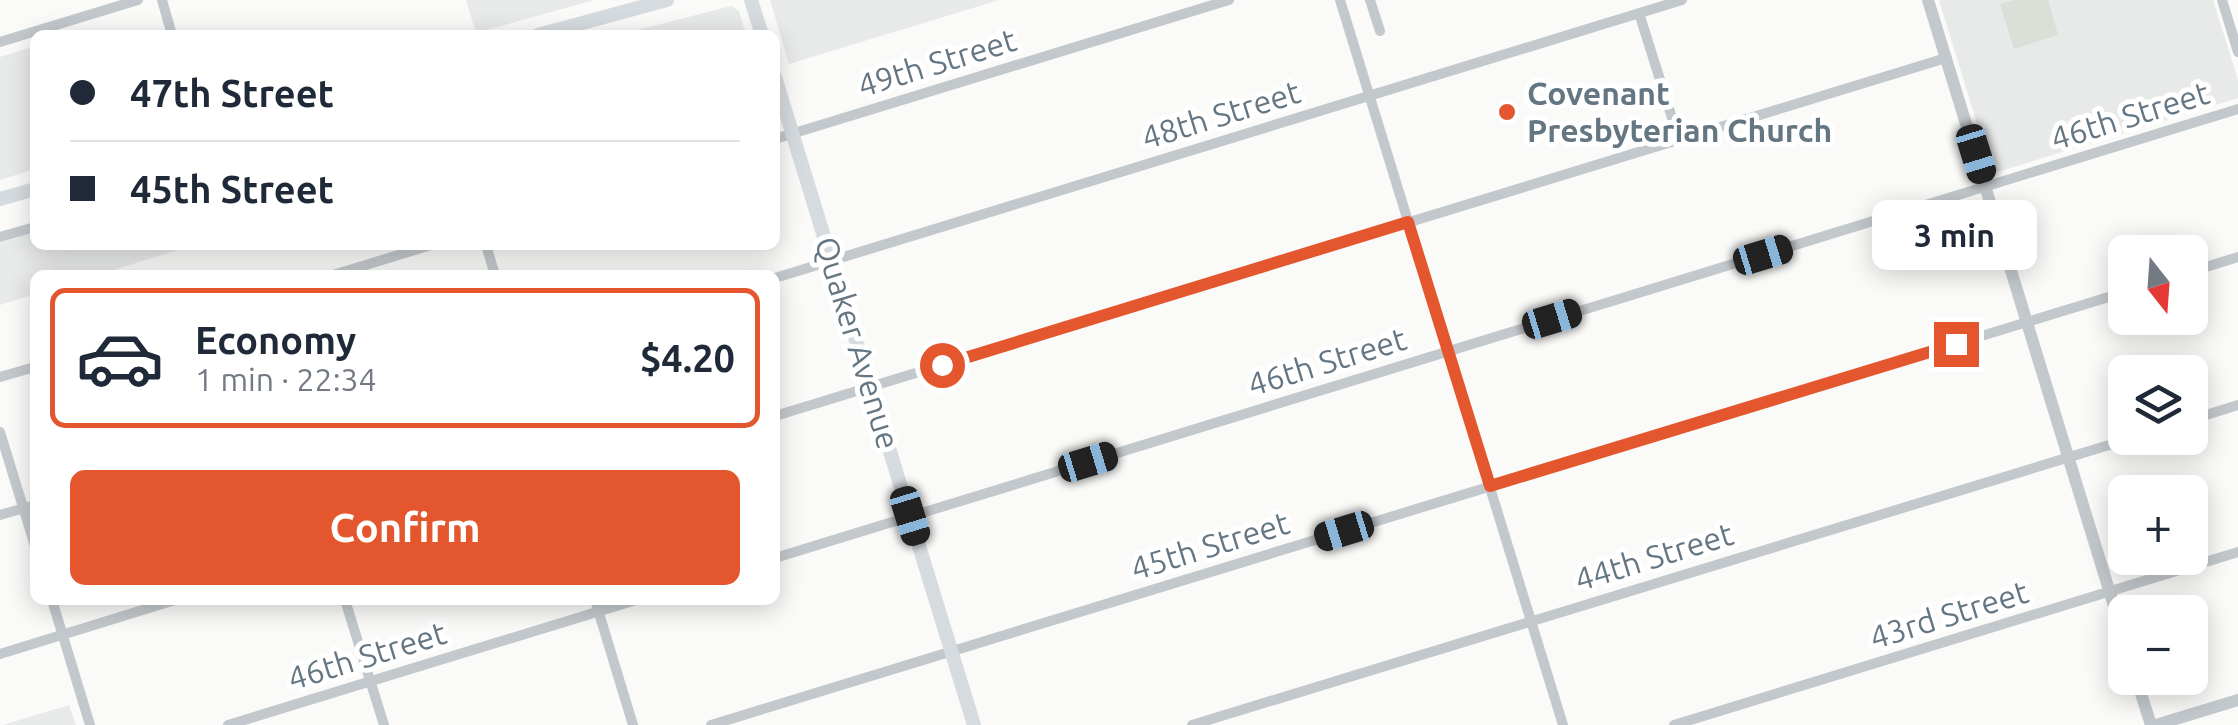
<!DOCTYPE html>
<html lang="en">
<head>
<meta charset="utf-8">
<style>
	:root { --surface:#fff; --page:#f6f6f7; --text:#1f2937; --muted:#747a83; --line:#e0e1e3; --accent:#e4572e }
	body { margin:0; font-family:Ubuntu,sans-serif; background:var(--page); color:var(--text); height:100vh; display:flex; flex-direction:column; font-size:38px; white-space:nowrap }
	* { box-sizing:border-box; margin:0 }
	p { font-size:32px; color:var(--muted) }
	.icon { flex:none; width:55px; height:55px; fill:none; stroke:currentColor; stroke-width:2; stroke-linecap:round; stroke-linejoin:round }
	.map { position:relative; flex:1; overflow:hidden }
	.sheet { position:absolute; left:30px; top:270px; width:750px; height:335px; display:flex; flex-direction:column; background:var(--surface); border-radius:15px; box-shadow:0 5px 25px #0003 }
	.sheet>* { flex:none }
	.guide { position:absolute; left:30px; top:30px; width:750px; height:220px; border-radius:15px; box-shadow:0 5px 25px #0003; display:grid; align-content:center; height:220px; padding:0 40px; background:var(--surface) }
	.needle { width:65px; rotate:163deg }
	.controls { position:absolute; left:2108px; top:235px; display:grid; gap:20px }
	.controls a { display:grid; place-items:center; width:100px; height:100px; border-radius:15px; background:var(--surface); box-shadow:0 5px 25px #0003; font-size:50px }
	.end { position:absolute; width:45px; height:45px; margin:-22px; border:12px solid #e4572e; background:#fff; box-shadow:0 0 0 5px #fff }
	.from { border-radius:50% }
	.bubble { position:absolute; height:70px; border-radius:15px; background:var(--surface); box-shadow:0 5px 25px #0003; font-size:32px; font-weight:700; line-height:70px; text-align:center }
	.car { position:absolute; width:30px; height:60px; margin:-30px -15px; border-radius:12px; box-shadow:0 0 8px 2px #0007; background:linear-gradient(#222 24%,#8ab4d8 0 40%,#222 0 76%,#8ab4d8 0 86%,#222 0) }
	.guide b { display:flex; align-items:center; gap:35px; height:95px; font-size:38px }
	.guide b+b { border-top:2px solid var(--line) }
	.guide i { width:25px; height:25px; background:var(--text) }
	ul { padding:18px 0 0; list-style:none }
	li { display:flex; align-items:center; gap:30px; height:140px; margin:0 20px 15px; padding:0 20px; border:5px solid transparent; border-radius:15px }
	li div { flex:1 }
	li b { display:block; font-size:38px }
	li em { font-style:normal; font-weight:700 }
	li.current { border-color:var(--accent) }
	li>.icon { width:90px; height:90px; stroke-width:1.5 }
	.button { display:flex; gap:20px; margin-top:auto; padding:20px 40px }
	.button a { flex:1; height:115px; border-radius:15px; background:var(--accent); color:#fff; font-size:40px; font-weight:700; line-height:115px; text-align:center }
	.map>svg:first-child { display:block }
	.built { fill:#e8e9e9 }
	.green { fill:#dadfd7 }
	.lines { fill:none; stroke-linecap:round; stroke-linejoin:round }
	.minor { stroke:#c3c8cc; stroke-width:10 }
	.tertiary { stroke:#c3c8cc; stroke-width:12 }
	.secondary { stroke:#d6dbdf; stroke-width:14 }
	.route { stroke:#e4572e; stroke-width:12 }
	.poi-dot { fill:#e4572e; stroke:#fff; stroke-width:4 }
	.labels { text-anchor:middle; stroke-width:10; stroke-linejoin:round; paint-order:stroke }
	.street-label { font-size:32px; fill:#657683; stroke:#fff }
	.poi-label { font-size:32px; font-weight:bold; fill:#657683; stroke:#fff; text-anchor:start }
</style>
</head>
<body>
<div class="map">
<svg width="2238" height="725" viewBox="0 0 2238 725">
	<rect width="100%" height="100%" fill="#fafaf8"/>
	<path class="built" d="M 466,0 L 594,0 L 476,33 Z
		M 770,0 L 999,0 L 789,64 Z
		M 1939,0 L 2213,0 L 2238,80 L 2238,98 L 1997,172 L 1990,166 Z
		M 731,6 L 739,11 L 746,35 L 618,35 Z
		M 35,46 L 35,169 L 0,180 L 0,57 Z
		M 35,232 L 35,245 L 194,245 L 97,275 L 35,275 L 35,294 L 0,305 L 0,243 Z
		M 69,705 L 76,725 L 3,725 Z"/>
	<path class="green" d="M 2014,0 L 2048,0 L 2058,35 L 2014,49 L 2000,4 Z"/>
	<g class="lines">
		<path class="minor" d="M 162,0 L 172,35
			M 1340,0 L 1563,725
			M 1370,0 L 1380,31
			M 2222,0 L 2238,52
			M 1639,13 L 1679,140
			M 0,42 L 138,0
			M 775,139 L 1229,0
			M 0,237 L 35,227
			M 486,245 L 495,275
			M 2190,272 L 2238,257
			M 333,275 L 431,245
			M 775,278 L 1682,0
			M 0,377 L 35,367
			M 775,416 L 1946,58
			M 2190,420 L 2238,405
			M 0,432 L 35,546
			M 0,515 L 35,505
			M 775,558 L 2238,109
			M 52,600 L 90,725
			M 345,600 L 384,725
			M 595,600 L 633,725
			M 0,654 L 175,600
			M 228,725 L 636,600
			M 711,725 L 2125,292
			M 1192,725 L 2132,438
			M 1674,725 L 2238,552"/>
		<path class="tertiary" d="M 1928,0 L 2125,642
			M 2136,678 L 2151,725
			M 2156,725 L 2238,700"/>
		<path class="secondary" d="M 751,0 L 762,35
			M 538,35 L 667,0
			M 775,77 L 974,725
			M 0,199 L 35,189"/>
	</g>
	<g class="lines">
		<path class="route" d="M 942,365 L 1408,222 L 1490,486 L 1956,344"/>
	</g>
	<circle class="poi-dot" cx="1507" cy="112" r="10"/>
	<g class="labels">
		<g class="street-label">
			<text transform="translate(937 63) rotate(-17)" y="11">49th Street</text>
			<text transform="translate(1221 115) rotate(-17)" y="11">48th Street</text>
			<text transform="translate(2130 116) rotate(-17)" y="11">46th Street</text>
			<text transform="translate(857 343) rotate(73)" y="11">Quaker Avenue</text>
			<text transform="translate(1327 362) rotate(-17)" y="11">46th Street</text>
			<text transform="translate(1210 546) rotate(-17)" y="11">45th Street</text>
			<text transform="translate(1654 557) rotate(-17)" y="11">44th Street</text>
			<text transform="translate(1949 615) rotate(-17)" y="11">43rd Street</text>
			<text transform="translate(367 656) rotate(-17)" y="11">46th Street</text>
		</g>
		<g class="poi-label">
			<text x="1527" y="105">Covenant<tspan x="1527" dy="37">Presbyterian Church</tspan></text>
		</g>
	</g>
</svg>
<div class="controls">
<a><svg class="needle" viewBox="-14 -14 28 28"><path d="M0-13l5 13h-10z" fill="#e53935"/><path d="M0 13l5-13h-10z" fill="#747a83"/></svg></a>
<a><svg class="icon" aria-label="layers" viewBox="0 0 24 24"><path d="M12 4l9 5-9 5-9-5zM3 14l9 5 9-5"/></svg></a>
<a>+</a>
<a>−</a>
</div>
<i class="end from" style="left:942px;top:365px"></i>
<i class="end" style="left:1956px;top:344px"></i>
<div class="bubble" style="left:1872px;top:200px;width:165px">3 min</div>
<i class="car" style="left:1976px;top:154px;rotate:163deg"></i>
<i class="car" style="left:1763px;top:255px;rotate:73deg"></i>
<i class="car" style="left:1552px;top:319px;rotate:73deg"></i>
<i class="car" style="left:1088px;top:462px;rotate:73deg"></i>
<i class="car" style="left:910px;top:516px;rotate:163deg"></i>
<i class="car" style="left:1344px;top:531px;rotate:253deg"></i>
<div class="guide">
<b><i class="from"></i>47th Street</b>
<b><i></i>45th Street</b>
</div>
<section class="sheet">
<ul>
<li class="current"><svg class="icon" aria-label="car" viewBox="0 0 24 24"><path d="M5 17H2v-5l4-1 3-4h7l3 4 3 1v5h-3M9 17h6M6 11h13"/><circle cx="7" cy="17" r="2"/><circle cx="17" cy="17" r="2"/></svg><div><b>Economy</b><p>1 min · 22:34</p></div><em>$4.20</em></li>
</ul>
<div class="button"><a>Confirm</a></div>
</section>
</div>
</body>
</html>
